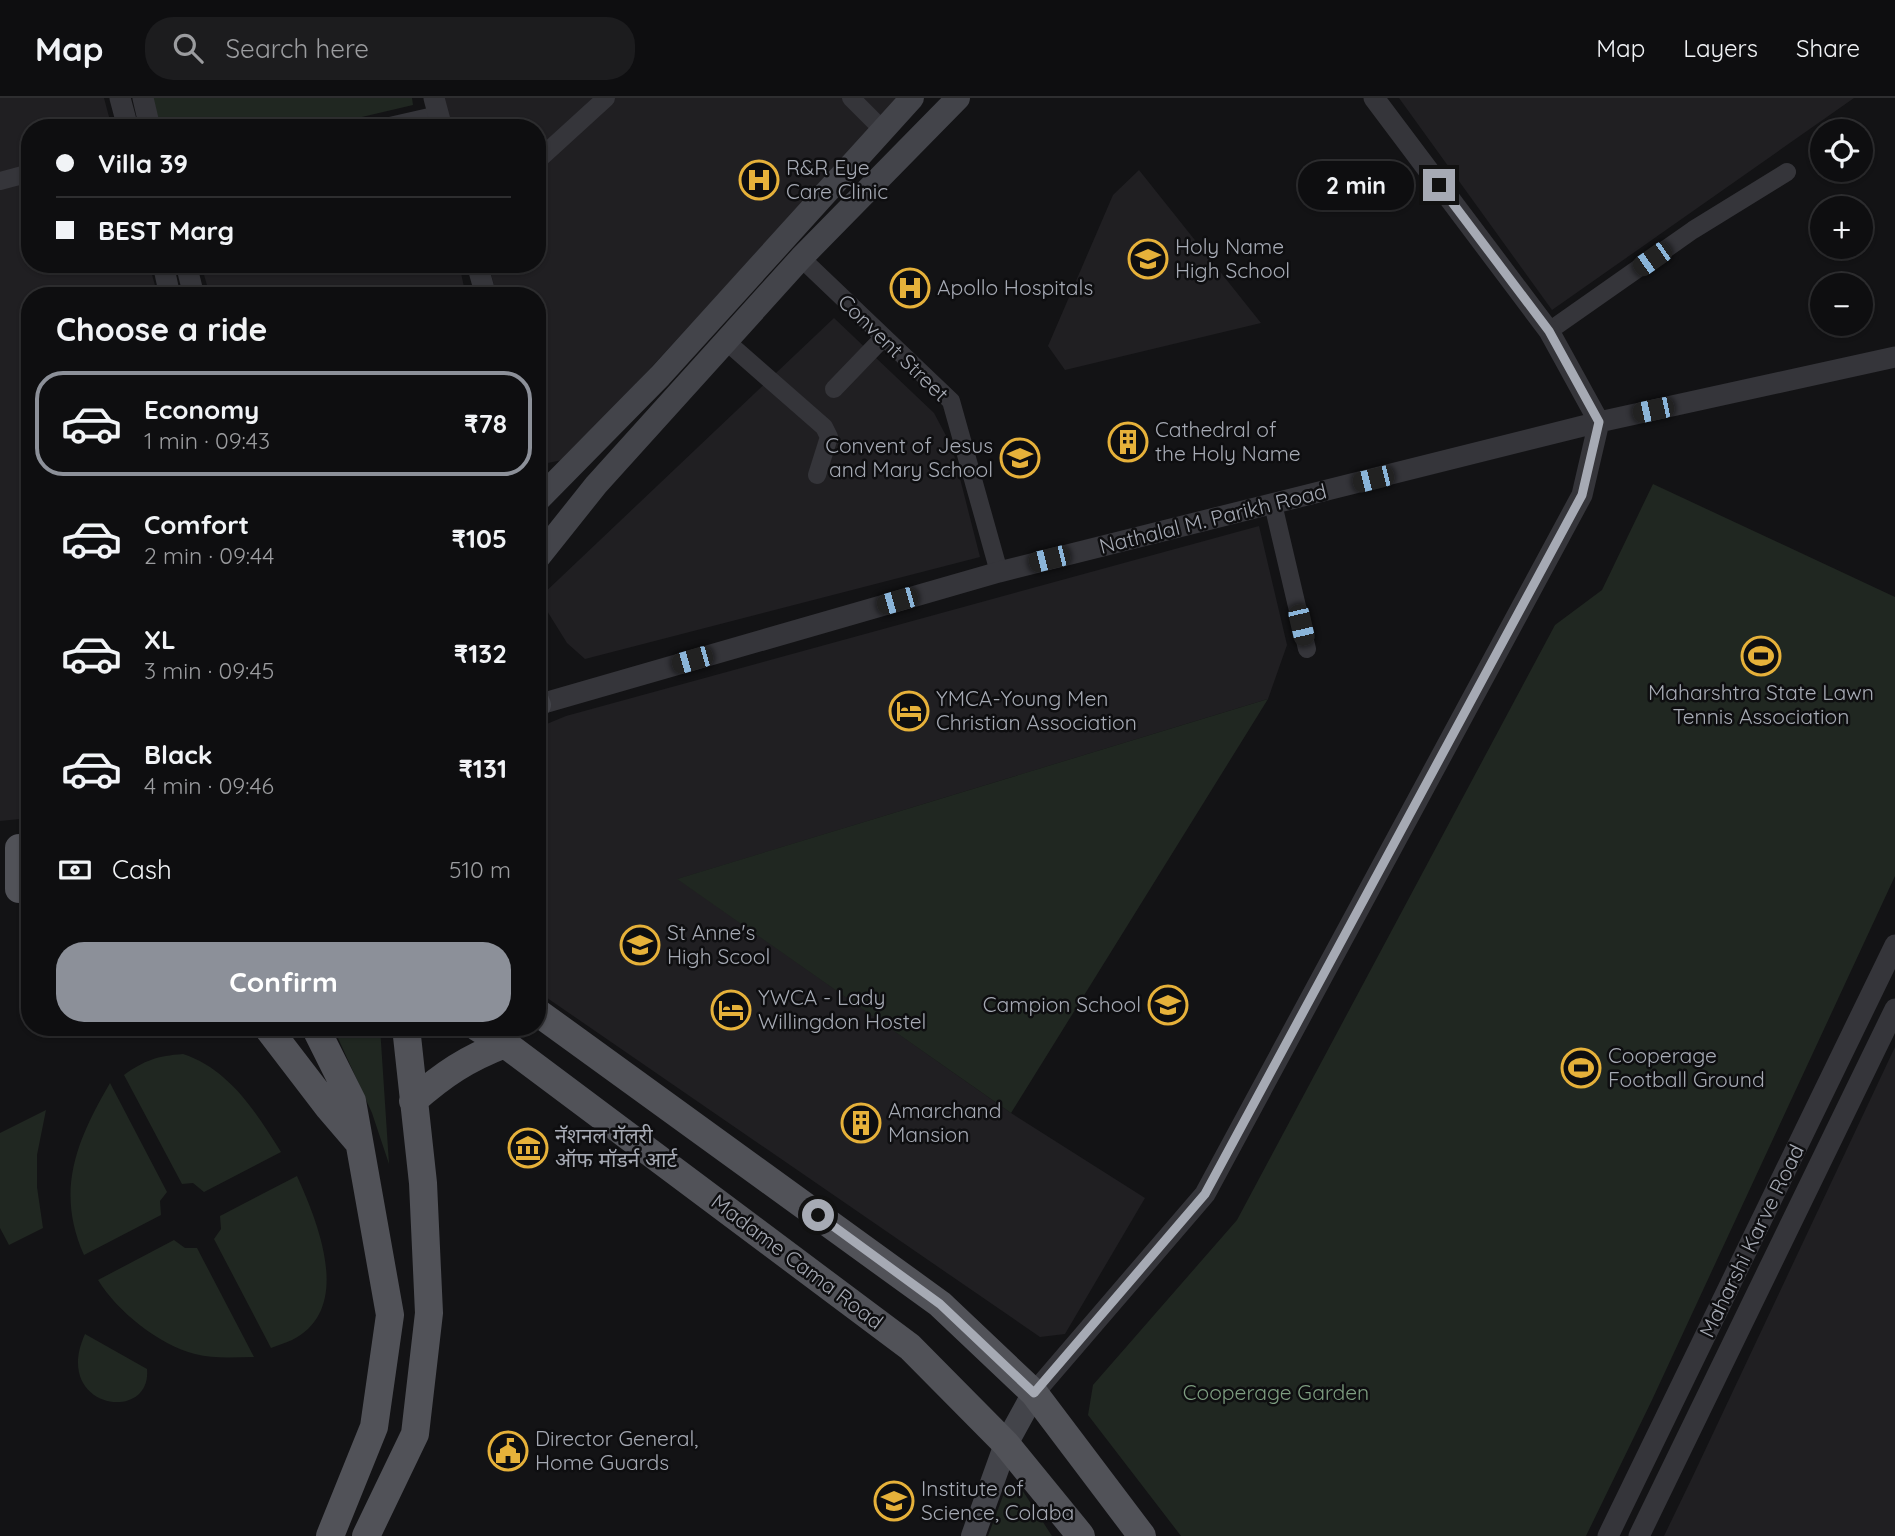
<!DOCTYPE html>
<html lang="en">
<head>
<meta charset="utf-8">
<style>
	:root { --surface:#0e0e10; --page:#1c1c1e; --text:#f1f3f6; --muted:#9b9c9f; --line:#2e2e30; --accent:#8c9099 }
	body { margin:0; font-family:Quicksand,"Noto Sans Devanagari",sans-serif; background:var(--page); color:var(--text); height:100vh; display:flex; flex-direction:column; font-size:26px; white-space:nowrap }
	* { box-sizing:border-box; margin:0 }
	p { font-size:23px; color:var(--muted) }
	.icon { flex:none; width:38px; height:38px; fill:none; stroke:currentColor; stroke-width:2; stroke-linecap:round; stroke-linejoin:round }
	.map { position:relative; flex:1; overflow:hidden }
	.details { position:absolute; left:21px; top:189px; width:525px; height:749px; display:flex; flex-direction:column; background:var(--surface); border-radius:28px; box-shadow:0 2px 5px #0004,0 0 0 2px var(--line) }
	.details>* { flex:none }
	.banner { position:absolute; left:21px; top:21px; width:525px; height:154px; border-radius:28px; box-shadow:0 2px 5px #0004,0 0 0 2px var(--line); display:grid; align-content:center; height:154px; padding:0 35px; background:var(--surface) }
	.controls { position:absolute; left:1810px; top:21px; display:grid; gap:14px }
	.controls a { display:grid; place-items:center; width:63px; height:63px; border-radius:50%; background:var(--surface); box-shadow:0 2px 5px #0004,0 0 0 2px var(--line); font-size:35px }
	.end { position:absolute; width:32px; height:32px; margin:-16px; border:9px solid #a6aab4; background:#111; box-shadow:0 0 0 4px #111 }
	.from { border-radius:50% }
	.bubble { position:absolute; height:49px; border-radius:24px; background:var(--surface); box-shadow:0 2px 5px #0004,0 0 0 2px var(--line); font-size:23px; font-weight:700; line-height:49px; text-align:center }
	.car { position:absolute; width:21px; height:42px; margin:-21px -10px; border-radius:9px; box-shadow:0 0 5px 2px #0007; background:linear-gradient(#222 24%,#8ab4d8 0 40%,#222 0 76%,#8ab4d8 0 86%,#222 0) }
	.banner b { display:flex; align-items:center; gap:24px; height:66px; font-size:26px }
	.banner b+b { border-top:2px solid var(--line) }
	.banner i { width:18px; height:18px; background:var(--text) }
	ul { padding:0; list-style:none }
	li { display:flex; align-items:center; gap:21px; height:105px; margin:0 14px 10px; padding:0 21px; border:4px solid transparent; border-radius:28px }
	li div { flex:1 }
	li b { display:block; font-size:26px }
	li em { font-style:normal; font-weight:700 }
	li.on { border-color:var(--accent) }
	li>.icon { width:63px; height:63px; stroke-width:1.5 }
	h2 { padding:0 35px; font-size:32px; line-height:84px }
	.pay { display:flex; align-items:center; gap:18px; height:77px; padding:0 35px; font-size:26px }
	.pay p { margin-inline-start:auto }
	.primary-button { display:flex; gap:14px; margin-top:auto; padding:14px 35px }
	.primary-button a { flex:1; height:80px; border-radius:28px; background:var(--accent); color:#fff; font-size:28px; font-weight:700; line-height:80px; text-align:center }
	header { display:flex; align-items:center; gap:42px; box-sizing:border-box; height:98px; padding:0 35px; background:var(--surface); border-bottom:2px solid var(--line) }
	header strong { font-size:33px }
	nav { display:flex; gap:38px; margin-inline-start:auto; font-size:24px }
	.search { width:490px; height:63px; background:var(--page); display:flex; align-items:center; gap:18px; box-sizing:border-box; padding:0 24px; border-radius:28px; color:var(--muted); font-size:26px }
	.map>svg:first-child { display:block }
	.built { fill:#201f22 }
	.green { fill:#202721 }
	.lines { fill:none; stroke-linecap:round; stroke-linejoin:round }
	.minor { stroke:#35353a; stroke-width:18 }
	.tertiary { stroke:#35353a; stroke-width:21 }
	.secondary { stroke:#43444a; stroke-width:24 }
	.primary { stroke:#515258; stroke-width:28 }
	.route { stroke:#a6aab4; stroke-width:9 }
	.labels { text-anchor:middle; stroke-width:5; stroke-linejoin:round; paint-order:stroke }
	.poi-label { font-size:21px; fill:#a6aab4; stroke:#0e0e10; text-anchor:start }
	.street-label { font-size:21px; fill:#a6aab4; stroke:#0e0e10 }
	.park-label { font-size:21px; fill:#7e9e81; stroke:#0e0e10 }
</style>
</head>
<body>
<header>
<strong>Map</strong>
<div class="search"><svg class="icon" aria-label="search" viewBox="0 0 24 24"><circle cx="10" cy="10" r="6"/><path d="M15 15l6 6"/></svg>Search here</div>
<nav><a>Map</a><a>Layers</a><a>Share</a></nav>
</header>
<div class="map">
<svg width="1895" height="1438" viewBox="0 0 1895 1438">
	<rect width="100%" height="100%" fill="#131315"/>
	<path class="built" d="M 0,0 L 104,0 L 112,30 L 30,30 L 30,166 L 149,166 L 158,198 L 30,198 L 30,720 L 0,723 Z
		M 442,0 L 899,0 L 567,361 L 543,366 L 537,344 L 537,198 L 497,198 L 488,166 L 537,166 L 537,30 L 450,30 Z
		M 1399,0 L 1854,0 L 1552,212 Z
		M 1139,72 L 1261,225 L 1065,272 L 1048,248 L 1113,97 Z
		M 201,166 L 459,166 L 466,198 L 210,198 Z
		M 834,220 L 934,315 L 952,349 L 980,459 L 585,561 L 567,545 L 539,500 Z
		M 1259,428 L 1287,547 L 1268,601 L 678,781 L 1011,1015 L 1145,1100 L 1065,1236 L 1040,1239 L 537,893 L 537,630 L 566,618 Z
		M 1895,949 L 1895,1438 L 1664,1438 L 1692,1380 Z"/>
	<path class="green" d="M 152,0 L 412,0 L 413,7 L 315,30 L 159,30 Z
		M 1653,386 L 1895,499 L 1895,778 L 1652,1302 L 1586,1438 L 1181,1438 L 1088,1317 L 1093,1287 L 1237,1122 L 1555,527 L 1602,492 Z
		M 1268,601 L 1011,1015 L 677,781 Z
		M 333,929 L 380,929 L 389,1066 L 372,1015 Z
		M 183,956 C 229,971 256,1014 281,1054 L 204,1094 L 193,1085 L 182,1086 L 124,977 C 145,962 157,958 183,956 Z
		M 110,985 L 167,1094 L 160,1103 L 161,1117 L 84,1157 C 55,1092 77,1042 110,985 Z
		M 46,1012 L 37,1057 L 37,1089 L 43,1130 L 9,1147 L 0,1130 L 0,1035 Z
		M 297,1078 C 318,1125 354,1211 292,1242 C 286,1245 278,1247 271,1250 L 214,1141 L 221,1131 L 220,1118 Z
		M 174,1142 L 185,1150 L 197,1150 L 254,1259 C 235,1259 214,1261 195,1256 C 159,1247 117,1213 98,1182 Z
		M 85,1236 L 147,1271 C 152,1326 51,1311 85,1236 Z
		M 1017,1384 L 1052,1438 L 988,1438 L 1006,1390 Z"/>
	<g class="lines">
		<path class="minor" d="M 851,0 L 882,31
			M 381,30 L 438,17
			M 537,63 L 606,0
			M 0,83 L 30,75
			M 801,160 L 951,303 L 999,474
			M 1549,233 L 1693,132 L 1787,74
			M 727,244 L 824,329 L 829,339 L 817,377
			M 834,291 L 884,239
			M 1273,406 L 1307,551"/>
		<path class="tertiary" d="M 120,0 L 128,30
			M 143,0 L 150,30
			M 434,0 L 442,30
			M 1374,0 L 1549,233 L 1599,324
			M 163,166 L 170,198
			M 186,166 L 194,198
			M 477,166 L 486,198
			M 537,607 L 999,474 L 1599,324 L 1895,259
			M 1034,1295 L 1205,1096 L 1582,397 L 1599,324
			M 1608,1438 L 1895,847
			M 1639,1438 L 1895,911"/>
		<path class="secondary" d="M 537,403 L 660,278 L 912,0
			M 537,461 L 596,387 L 801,160 L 958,0
			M 537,602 L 539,607
			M 973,1438 L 1006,1346 L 1034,1295"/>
		<path class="primary" d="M 19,750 L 19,791
			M 537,914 L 940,1206 L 1034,1295 L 1142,1438
			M 267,929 L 329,1010 L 359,1045
			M 315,929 L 352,1003 L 390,1217 L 374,1329 L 330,1438
			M 477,929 L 505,946 L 910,1249 L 1006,1346 L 1081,1438
			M 413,1003 C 444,976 466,961 505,946
			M 366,1438 L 415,1336 L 429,1215 L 423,1085 L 406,929"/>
	</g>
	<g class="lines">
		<path class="route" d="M 818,1117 L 940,1206 L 1034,1295 L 1205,1096 L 1582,397 L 1599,324 L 1549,233 L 1439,87"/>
	</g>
	<defs>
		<symbol id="hospital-ring" viewBox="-11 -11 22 22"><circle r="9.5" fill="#0e0e10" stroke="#e6b13a" stroke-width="1.5"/><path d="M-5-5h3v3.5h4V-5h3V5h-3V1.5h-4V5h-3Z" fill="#e6b13a"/></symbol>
		<symbol id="school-ring" viewBox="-11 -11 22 22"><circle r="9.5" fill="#0e0e10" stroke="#e6b13a" stroke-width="1.5"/><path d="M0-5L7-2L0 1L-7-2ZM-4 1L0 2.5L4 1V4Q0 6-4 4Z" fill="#e6b13a"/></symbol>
		<symbol id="building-ring" viewBox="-11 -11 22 22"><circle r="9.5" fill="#0e0e10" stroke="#e6b13a" stroke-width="1.5"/><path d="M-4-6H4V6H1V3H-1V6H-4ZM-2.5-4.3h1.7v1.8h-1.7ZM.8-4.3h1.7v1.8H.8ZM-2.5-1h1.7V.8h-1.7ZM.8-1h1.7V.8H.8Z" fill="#e6b13a"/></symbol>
		<symbol id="stadium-ring" viewBox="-11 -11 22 22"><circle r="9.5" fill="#0e0e10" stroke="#e6b13a" stroke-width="1.5"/><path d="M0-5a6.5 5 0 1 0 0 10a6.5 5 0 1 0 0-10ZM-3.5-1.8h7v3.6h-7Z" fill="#e6b13a"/></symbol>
		<symbol id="hotel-ring" viewBox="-11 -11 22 22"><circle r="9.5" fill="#0e0e10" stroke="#e6b13a" stroke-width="1.5"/><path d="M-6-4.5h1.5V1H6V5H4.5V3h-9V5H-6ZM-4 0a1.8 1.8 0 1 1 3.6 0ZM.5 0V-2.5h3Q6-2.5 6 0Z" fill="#e6b13a"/></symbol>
		<symbol id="museum-ring" viewBox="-11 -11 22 22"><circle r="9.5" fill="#0e0e10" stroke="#e6b13a" stroke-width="1.5"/><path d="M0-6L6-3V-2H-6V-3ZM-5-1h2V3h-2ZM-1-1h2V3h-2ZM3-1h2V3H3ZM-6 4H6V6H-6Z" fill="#e6b13a"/></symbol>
		<symbol id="civic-ring" viewBox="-11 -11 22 22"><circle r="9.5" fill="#0e0e10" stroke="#e6b13a" stroke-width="1.5"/><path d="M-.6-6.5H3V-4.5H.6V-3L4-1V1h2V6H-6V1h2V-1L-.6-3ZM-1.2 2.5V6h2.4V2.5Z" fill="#e6b13a"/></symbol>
		<symbol id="university-ring" viewBox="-11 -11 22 22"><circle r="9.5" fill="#0e0e10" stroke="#e6b13a" stroke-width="1.5"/><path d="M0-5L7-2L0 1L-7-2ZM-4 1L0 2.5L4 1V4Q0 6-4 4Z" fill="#e6b13a"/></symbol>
	</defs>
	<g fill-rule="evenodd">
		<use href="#hospital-ring" x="737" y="60" width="44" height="44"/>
		<use href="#school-ring" x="1126" y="139" width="44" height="44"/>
		<use href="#hospital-ring" x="888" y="168" width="44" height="44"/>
		<use href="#building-ring" x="1106" y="322" width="44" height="44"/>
		<use href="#school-ring" x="998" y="338" width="44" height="44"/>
		<use href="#stadium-ring" x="1739" y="536" width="44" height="44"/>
		<use href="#hotel-ring" x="887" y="591" width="44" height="44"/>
		<use href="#school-ring" x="618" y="825" width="44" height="44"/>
		<use href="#school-ring" x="1146" y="885" width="44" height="44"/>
		<use href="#hotel-ring" x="709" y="890" width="44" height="44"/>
		<use href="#stadium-ring" x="1559" y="948" width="44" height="44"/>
		<use href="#building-ring" x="839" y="1003" width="44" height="44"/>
		<use href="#museum-ring" x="506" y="1028" width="44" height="44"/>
		<use href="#civic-ring" x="486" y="1331" width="44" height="44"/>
		<use href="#university-ring" x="872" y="1381" width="44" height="44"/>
	</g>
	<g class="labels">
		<g class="poi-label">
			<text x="786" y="77">R&amp;R Eye<tspan x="786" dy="24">Care Clinic</tspan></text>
			<text x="1175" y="156">Holy Name<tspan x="1175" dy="24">High School</tspan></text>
			<text x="937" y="197">Apollo Hospitals</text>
			<text x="1155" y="339">Cathedral of<tspan x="1155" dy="24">the Holy Name</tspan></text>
			<text x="993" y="355" text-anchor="end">Convent of Jesus<tspan x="993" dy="24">and Mary School</tspan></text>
			<text x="1761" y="602" text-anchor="middle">Maharshtra State Lawn<tspan x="1761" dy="24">Tennis Association</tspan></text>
			<text x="936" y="608">YMCA-Young Men<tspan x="936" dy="24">Christian Association</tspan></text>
			<text x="667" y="842">St Anne's<tspan x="667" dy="24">High Scool</tspan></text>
			<text x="758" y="907">YWCA - Lady<tspan x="758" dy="24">Willingdon Hostel</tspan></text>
			<text x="1141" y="914" text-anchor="end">Campion School</text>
			<text x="1608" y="965">Cooperage<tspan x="1608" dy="24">Football Ground</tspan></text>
			<text x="888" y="1020">Amarchand<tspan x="888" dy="24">Mansion</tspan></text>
			<text x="555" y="1045">नॅशनल गॅलरी<tspan x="555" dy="24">ऑफ मॉडर्न आर्ट</tspan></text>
			<text x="535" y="1348">Director General,<tspan x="535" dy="24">Home Guards</tspan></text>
			<text x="921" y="1398">Institute of<tspan x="921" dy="24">Science, Colaba</tspan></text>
		</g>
		<g class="street-label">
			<text transform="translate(893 250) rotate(44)" y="7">Convent Street</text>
			<text transform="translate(1213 421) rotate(-14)" y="7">Nathalal M. Parikh Road</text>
			<text transform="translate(1752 1143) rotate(-64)" y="7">Maharshi Karve Road</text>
			<text transform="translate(797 1164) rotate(37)" y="7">Madame Cama Road</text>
		</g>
		<g class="park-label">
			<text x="1276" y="1302">Cooperage Garden</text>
		</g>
	</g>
</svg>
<div class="controls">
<a><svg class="icon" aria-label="locate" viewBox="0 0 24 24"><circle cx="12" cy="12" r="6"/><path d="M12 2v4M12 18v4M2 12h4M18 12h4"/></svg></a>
<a>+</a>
<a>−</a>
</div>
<i class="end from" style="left:818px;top:1117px"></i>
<i class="end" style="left:1439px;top:87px"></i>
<div class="bubble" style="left:1298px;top:63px;width:116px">2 min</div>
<i class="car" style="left:1652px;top:161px;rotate:235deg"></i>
<i class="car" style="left:1653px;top:312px;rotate:258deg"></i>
<i class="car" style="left:1373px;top:381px;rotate:256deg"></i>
<i class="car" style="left:1049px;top:461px;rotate:256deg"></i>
<i class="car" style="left:897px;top:503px;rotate:254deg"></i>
<i class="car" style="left:1301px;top:527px;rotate:167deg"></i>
<i class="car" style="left:692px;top:562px;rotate:254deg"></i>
<div class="banner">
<b><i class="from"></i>Villa 39</b>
<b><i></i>BEST Marg</b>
</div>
<section class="details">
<h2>Choose a ride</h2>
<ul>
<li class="on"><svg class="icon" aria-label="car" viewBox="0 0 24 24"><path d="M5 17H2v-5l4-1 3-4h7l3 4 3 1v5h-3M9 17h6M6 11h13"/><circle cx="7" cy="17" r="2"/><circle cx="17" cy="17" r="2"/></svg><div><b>Economy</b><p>1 min · 09:43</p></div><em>₹78</em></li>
<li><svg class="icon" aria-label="car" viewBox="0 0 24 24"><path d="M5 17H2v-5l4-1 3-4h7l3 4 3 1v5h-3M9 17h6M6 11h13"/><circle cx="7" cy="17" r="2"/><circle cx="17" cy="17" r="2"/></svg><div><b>Comfort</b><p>2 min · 09:44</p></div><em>₹105</em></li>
<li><svg class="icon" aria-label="car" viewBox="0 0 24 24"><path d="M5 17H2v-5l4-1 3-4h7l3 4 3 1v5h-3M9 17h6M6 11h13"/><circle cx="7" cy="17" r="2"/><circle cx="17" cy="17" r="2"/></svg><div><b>XL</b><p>3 min · 09:45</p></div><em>₹132</em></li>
<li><svg class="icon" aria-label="car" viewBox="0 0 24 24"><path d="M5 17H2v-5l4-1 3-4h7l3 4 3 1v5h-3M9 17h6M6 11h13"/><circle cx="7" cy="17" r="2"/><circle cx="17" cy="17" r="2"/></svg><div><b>Black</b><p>4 min · 09:46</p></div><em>₹131</em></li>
</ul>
<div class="pay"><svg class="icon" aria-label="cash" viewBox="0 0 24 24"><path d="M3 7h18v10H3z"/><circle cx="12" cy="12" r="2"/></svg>Cash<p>510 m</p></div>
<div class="primary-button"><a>Confirm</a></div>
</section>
</div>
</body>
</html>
